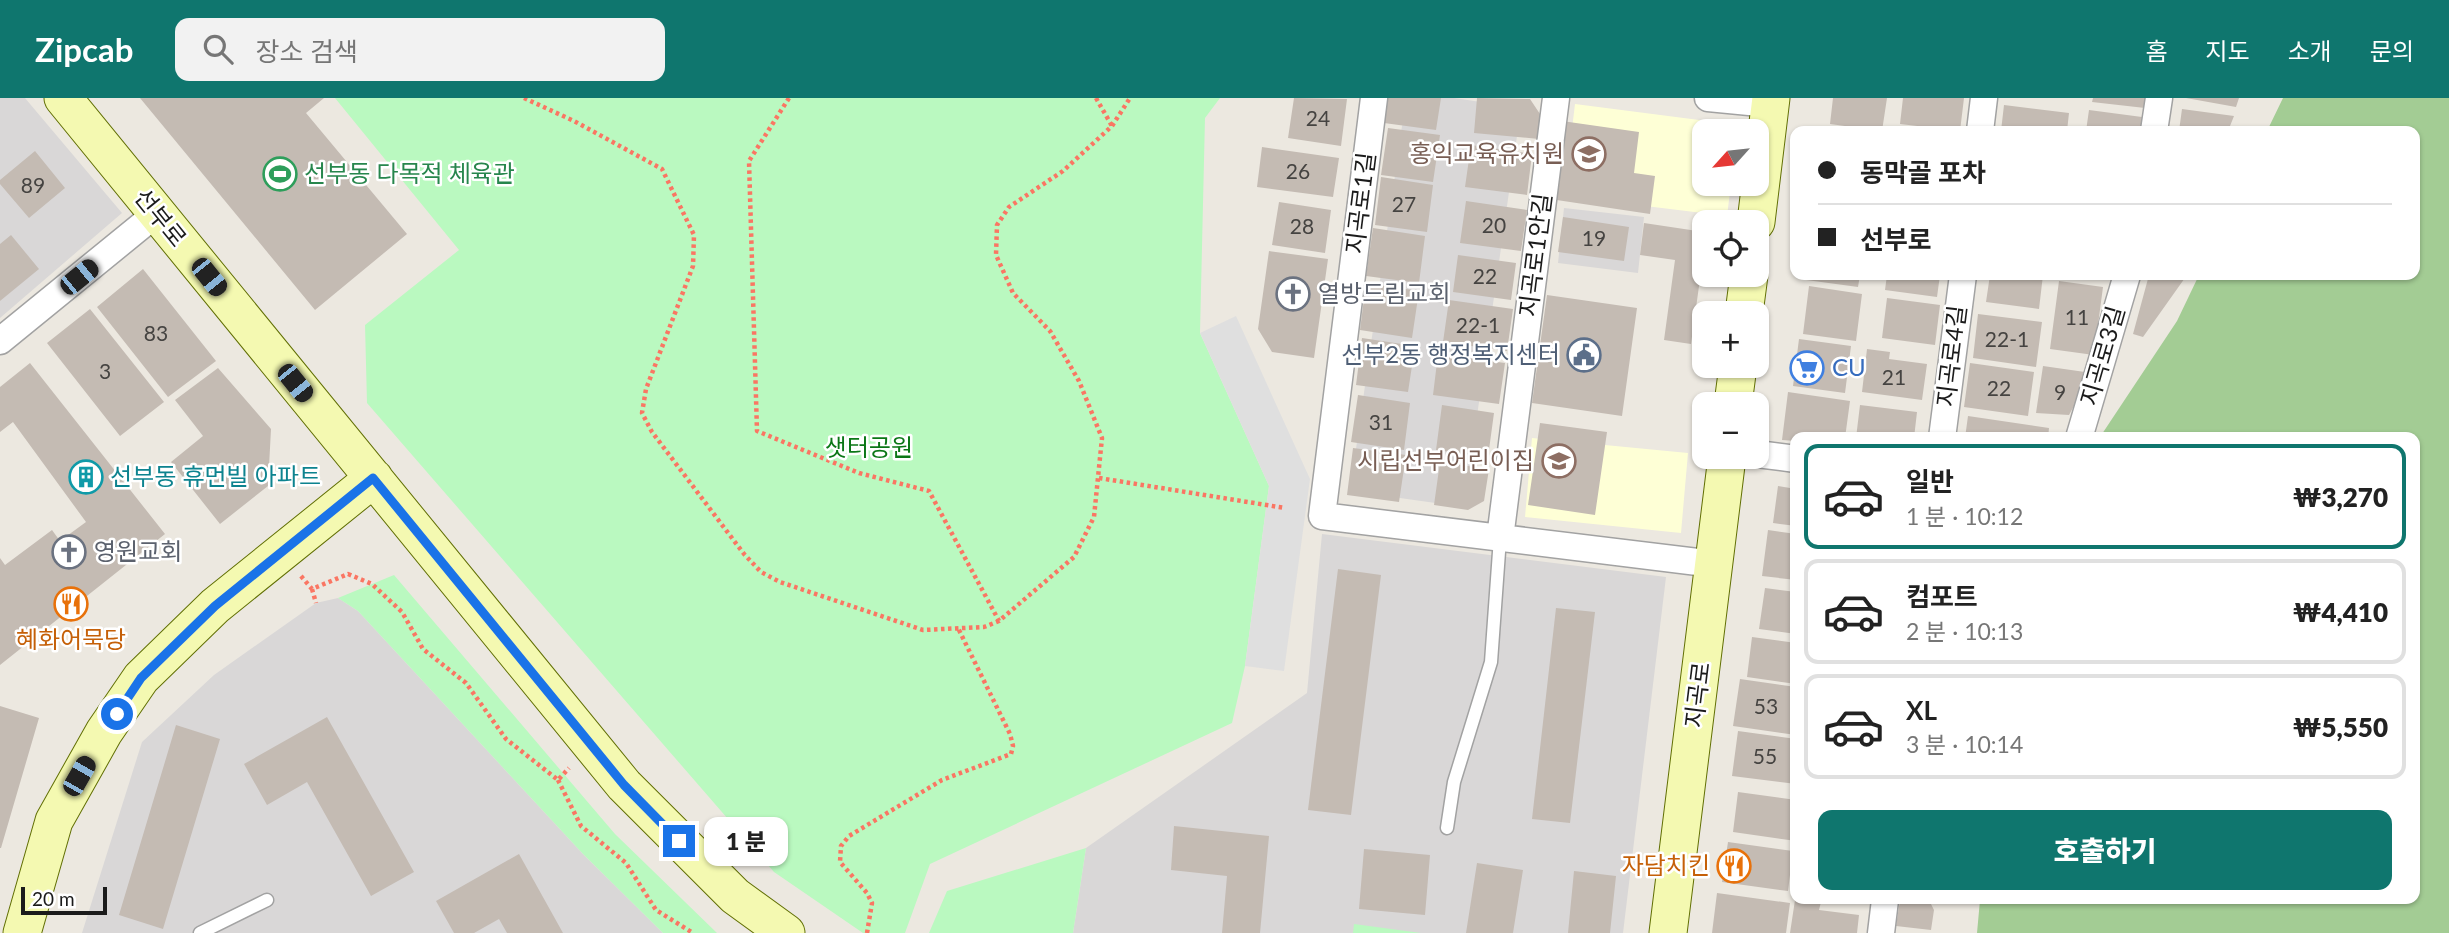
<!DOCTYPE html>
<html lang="ko">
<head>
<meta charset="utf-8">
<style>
	:root { --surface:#fff; --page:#f2f2f2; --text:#222; --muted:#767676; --line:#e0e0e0; --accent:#0f766e }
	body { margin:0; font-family:Lato,"Noto Sans KR",sans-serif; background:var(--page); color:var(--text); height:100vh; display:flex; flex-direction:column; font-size:26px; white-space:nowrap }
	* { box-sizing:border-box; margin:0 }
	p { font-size:23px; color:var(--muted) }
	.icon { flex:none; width:38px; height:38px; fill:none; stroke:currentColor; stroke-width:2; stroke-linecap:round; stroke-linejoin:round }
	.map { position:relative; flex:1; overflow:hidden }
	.drawer { position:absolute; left:1790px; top:334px; width:630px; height:472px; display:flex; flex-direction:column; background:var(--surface); border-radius:14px; box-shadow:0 2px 5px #0004 }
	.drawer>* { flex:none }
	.top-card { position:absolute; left:1790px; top:28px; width:630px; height:154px; border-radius:14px; box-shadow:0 2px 5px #0004; display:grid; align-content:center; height:154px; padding:0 28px; background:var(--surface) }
	.needle { width:46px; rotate:243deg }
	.tools { position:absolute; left:1692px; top:21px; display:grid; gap:14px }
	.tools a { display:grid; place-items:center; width:77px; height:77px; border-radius:14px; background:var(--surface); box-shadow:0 2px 5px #0004; font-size:35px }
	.scale { position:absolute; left:21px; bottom:18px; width:86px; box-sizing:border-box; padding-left:7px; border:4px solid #1b1b1b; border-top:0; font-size:19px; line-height:24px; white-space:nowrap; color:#1b1b1b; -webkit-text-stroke:5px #fff; paint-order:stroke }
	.end { position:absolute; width:32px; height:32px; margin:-16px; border:9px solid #1a73e8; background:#fff; box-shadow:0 0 0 4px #fff }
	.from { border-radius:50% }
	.bubble { position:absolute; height:49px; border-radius:14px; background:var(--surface); box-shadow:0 2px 5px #0004; font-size:23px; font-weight:800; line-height:49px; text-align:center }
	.car { position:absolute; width:21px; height:42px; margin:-21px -10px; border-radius:9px; box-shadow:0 0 5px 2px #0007; background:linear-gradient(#222 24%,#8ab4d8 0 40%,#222 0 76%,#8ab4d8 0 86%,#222 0) }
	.top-card b { display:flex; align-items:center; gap:24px; height:66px; font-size:26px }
	.top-card b+b { border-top:2px solid var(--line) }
	.top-card i { width:18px; height:18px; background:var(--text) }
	ul { padding:12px 0 0; list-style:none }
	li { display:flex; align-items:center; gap:21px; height:105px; margin:0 14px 10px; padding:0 14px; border:4px solid var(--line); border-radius:14px }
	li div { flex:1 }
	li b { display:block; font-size:26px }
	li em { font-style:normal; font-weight:800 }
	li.on { border-color:var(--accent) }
	li>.icon { width:63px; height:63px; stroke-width:1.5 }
	.button { display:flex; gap:14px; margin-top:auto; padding:14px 28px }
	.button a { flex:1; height:80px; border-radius:14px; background:var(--accent); color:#fff; font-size:28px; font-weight:800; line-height:80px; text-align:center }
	header { display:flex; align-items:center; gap:42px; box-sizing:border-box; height:98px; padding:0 35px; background:var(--accent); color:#fff }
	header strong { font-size:33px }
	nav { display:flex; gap:38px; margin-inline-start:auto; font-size:24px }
	.search { width:490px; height:63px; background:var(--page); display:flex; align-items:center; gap:18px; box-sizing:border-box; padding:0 24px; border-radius:14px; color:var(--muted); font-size:26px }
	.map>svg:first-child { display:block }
	.residential { fill:#d9d7d7 }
	.education { fill:#feffd6 }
	.forest { fill:#a3cc94 }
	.park { fill:#baf9c0 }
	.parking { fill:#dfdfdf }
	.building { fill:#c4bbb3 }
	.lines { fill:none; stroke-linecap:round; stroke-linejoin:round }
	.lane-casing { stroke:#a2a2a2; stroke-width:15 }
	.street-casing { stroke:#a2a2a2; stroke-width:29 }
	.secondary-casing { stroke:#616f04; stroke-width:39 }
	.path { stroke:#fa7663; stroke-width:4.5; stroke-dasharray:3.5 3.5; stroke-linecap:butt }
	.lane { stroke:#fff; stroke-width:12 }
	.street { stroke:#fff; stroke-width:26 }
	.secondary { stroke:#f4f9b1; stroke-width:37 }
	.route { stroke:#1a73e8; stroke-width:9 }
	.labels { text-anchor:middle; stroke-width:5; stroke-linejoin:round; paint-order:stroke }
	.number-label { font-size:21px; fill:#454341 }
	.education-label { font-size:24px; fill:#785e54; stroke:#fff; text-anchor:end }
	.leisure-label { font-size:24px; fill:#27864d; stroke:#fff; text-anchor:start }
	.street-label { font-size:24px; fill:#1b1b1b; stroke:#fff }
	.worship-label { font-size:24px; fill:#5b616d; stroke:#fff; text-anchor:start }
	.service-label { font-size:24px; fill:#4e5e75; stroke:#fff; text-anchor:end }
	.shop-label { font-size:24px; fill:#366cbe; stroke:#fff; text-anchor:start }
	.park-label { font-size:24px; fill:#0b7716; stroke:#fff }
	.culture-label { font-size:24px; fill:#0d838f; stroke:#fff; text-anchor:start }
	.food-label { font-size:24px; fill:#c56008; stroke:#fff }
</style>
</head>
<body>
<header>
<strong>Zipcab</strong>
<div class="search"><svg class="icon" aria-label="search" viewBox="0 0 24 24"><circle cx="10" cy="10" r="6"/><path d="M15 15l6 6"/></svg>장소 검색</div>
<nav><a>홈</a><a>지도</a><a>소개</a><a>문의</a></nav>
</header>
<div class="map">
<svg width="2449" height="835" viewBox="0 0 2449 835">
	<rect width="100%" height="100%" fill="#ece8e0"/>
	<path class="residential" d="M 0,0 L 25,0 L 122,115 L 0,220 Z
		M 1406,0 L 1454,0 L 1521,10 L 1464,409 L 1350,393 Z
		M 1564,110 L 1644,119 L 1638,175 L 1558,165 Z
		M 1322,436 L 1666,479 L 1623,835 L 1073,835 L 1086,750 L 1307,595 Z
		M 338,500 L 358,513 L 583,756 L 663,835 L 82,835 L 142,644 L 214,577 L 316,505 Z"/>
	<path class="education" d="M 1575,6 L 1738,27 L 1737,33 L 1704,33 L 1704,86 L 1731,86 L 1727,118 L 1564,98 Z
		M 1532,340 L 1688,355 L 1681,435 L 1525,419 Z"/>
	<path class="forest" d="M 2283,0 L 2449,0 L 2449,835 L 1977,835 L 1980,802 L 2415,802 L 2415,340 L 2100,339 L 2177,223 L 2199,177 L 2415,177 L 2415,33 L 2267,33 Z"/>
	<path class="park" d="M 335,0 L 1220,0 L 1205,20 L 1200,235 L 1269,388 L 1245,568 L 1232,625 L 930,766 L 905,835 L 863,835 L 774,774 L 367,305 L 365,227 L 459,152 Z
		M 394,477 L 615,736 L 717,835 L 663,835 L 583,756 L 358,513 L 338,500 Z
		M 1086,750 L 1073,835 L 929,835 L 947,793 Z
		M 1354,826 L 1421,835 L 1353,835 Z"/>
	<path class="parking" d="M 1236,218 L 1310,381 L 1284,573 L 1245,568 L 1269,388 L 1200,235 Z"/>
	<path class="building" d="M 140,0 L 324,0 L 306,15 L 407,136 L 315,212 Z
		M 1294,0 L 1347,1 L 1341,48 L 1288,40 Z
		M 1387,0 L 1441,0 L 1436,32 L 1384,25 Z
		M 1477,0 L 1530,1 L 1542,19 L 1539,41 L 1474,35 Z
		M 1833,0 L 1887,0 L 1882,33 L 1830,26 Z
		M 1903,0 L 1964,0 L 1960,33 L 1900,26 Z
		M 2093,0 L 2146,0 L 2145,10 L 2092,4 Z
		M 2186,0 L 2239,0 L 2236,9 Z
		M 2004,7 L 2069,15 L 2067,33 L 2001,33 Z
		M 2182,11 L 2234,18 L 2228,33 L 2179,33 Z
		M 2089,12 L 2142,19 L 2140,33 L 2086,33 Z
		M 1562,23 L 1639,34 L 1634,75 L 1655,78 L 1650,116 L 1550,101 Z
		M 1388,30 L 1440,37 L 1433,84 L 1381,77 Z
		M 1471,47 L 1532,56 L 1527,97 L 1465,89 Z
		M 1262,49 L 1339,60 L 1333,99 L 1257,89 Z
		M 35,53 L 65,90 L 29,120 L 0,86 L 0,82 Z
		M 1381,79 L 1433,87 L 1427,134 L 1375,127 Z
		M 1466,103 L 1527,112 L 1521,153 L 1460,145 Z
		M 1279,104 L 1331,112 L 1325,155 L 1272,147 Z
		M 1563,119 L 1629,129 L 1624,163 L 1558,154 Z
		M 1644,125 L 1704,134 L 1704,152 L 1691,246 L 1664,242 L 1675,162 L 1640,157 Z
		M 1373,130 L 1425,138 L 1419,185 L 1366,178 Z
		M 11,137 L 39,171 L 0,203 L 0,146 Z
		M 1269,153 L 1328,161 L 1314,260 L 1272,254 L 1258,231 Z
		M 1458,157 L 1516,165 L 1511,202 L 1453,194 Z
		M 143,171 L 216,263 L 168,299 L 97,209 Z
		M 1799,177 L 1860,177 L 1858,189 L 1799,181 Z
		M 1887,177 L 1940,177 L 1937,199 L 1885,192 Z
		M 1990,177 L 2043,177 L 2039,211 L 1986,204 Z
		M 2149,177 L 2187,177 L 2143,239 L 2133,236 Z
		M 2059,183 L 2103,189 L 2094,257 L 2050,251 Z
		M 1366,185 L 1419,193 L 1412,240 L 1360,232 Z
		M 1809,188 L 1862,196 L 1856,243 L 1803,236 Z
		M 1547,197 L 1637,210 L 1622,318 L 1532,305 Z
		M 1887,200 L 1940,207 L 1935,247 L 1882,240 Z
		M 1449,202 L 1513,211 L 1507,253 L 1443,244 Z
		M 90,211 L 164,304 L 120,338 L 47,245 Z
		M 1978,216 L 2042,224 L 2036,269 L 1973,260 Z
		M 1362,240 L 1415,248 L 1408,294 L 1356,287 Z
		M 1799,241 L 1851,248 L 1845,295 L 1793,288 Z
		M 1867,251 L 1890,254 L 1889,261 L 1927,266 L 1922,302 L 1862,294 Z
		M 1438,256 L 1505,265 L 1499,306 L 1433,297 Z
		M 30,265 L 165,436 L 0,567 L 0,460 L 5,467 L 52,432 L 60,443 L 86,424 L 13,324 L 0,334 L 0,289 Z
		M 1970,265 L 2034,274 L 2028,318 L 1964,309 Z
		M 2043,268 L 2092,275 L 2069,317 L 2036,315 Z
		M 218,270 L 271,331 L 268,388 L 220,426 L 171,364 L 203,338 L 175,302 Z
		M 1788,294 L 1850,303 L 1845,340 L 1796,340 L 1796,343 L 1782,342 Z
		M 1358,297 L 1410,305 L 1404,352 L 1351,344 Z
		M 1442,307 L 1494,315 L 1488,359 L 1436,352 Z
		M 1860,307 L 1917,314 L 1914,340 L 1856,340 Z
		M 1968,318 L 2049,330 L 2048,340 L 1965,340 Z
		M 1540,325 L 1607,334 L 1595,417 L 1528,407 Z
		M 1353,350 L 1406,357 L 1399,404 L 1347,397 Z
		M 1440,364 L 1489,371 L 1484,403 L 1468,412 L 1434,407 Z
		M 1778,388 L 1796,391 L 1796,428 L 1773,425 Z
		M 1768,432 L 1796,436 L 1796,482 L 1762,478 Z
		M 1338,471 L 1381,477 L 1351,717 L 1308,712 Z
		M 1765,490 L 1796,494 L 1796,536 L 1759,531 Z
		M 1556,510 L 1595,514 L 1570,725 L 1532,721 Z
		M 1752,539 L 1796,545 L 1796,586 L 1747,579 Z
		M 1740,581 L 1796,589 L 1796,637 L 1733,628 Z
		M 0,608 L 39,620 L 1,750 L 0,750 Z
		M 327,619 L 414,774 L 371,798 L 307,684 L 267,707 L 244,666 Z
		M 176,627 L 220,641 L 163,831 L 119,817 Z
		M 1738,633 L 1796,641 L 1796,686 L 1732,678 Z
		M 1738,694 L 1796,702 L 1796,743 L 1733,734 Z
		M 1174,728 L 1269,738 L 1260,835 L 1222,835 L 1227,778 L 1171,772 Z
		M 1728,744 L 1793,753 L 1788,793 L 1722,784 Z
		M 1364,751 L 1430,757 L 1425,817 L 1359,811 Z
		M 519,756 L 563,835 L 507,835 L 499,821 L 474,835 L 454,835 L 436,803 Z
		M 1477,765 L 1523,772 L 1513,835 L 1466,835 Z
		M 1574,773 L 1616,778 L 1610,835 L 1568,835 Z
		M 1717,795 L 1790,805 L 1786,835 L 1712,835 Z
		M 1795,802 L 1821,804 L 1819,812 L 1859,817 L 1857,835 L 1790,835 Z
		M 1900,802 L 1929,802 L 1934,812 L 1931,832 L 1896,828 Z"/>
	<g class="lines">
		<defs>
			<path id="lane" d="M 1447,730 L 1454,684 L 1491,564 L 1500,440
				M 200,835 L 267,802"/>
			<path id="street" d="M 1374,0 L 1322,418 L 1714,466
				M 1708,0 L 1770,6
				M 1980,33 L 1984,0
				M 2154,33 L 2159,0
				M 0,243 L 157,115
				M 1942,340 L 1963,177
				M 2079,340 L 2127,177
				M 1757,356 L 1796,361
				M 1500,440 L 1556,0
				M 1881,835 L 1885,802"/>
			<path id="secondary" d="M 63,0 L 624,687 L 735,798 L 786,835
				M 1756,124 L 1771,0
				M 1744,215 L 1749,177
				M 1733,306 L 1738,268
				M 22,835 L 54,723 L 104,634 L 141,580 L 215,508 L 374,380
				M 1668,835 L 1727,359"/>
		</defs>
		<use href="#lane" class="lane-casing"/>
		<use href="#street" class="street-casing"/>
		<use href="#secondary" class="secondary-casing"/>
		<path class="path" d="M 524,0 L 574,23 L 662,71 L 694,137 L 693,168 L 646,291 L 642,315 L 652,334 L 744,456 L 761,474 L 780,484 L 923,532 L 984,529 L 999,523 L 1074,459 L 1094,419 L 1102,340 L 1079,283 L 1050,233 L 1013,195 L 996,157 L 997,127 L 1009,109 L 1063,73 L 1112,28 L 1130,0
			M 789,0 L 749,63 L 757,333 L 859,375 L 929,393 L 999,523
			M 1096,0 L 1112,28
			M 1099,380 L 1285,410
			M 301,478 L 312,491 L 348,476 L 372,486 L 402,514 L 423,551 L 466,585 L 506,641 L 558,682 L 569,670
			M 312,491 L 316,505
			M 558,682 L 581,728 L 626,765 L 656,812 L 693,835
			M 867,835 L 872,805 L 867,795 L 840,764 L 841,748 L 849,738 L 942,682 L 1011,656 L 1013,648 L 1010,636 L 958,530"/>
		<use href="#lane" class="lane"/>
		<use href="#street" class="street"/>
		<use href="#secondary" class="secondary"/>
	</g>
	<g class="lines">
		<path class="route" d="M 117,616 L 141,580 L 215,508 L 373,380 L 624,687 L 679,743"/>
	</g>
	<defs>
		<symbol id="school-ring" viewBox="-11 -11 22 22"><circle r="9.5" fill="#fff" stroke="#8d6e63" stroke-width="1.5"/><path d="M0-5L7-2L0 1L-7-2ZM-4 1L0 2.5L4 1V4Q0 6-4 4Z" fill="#8d6e63"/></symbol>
		<symbol id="stadium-ring" viewBox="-11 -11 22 22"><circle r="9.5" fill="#fff" stroke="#2e9e5b" stroke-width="1.5"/><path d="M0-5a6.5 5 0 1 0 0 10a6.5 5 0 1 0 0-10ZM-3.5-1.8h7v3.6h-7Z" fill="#2e9e5b"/></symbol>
		<symbol id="church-ring" viewBox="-11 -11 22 22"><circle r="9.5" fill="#fff" stroke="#6b7280" stroke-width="1.5"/><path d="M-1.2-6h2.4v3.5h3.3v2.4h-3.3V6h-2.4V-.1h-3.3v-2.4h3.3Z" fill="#6b7280"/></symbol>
		<symbol id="civic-ring" viewBox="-11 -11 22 22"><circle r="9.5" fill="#fff" stroke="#5c6f8a" stroke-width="1.5"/><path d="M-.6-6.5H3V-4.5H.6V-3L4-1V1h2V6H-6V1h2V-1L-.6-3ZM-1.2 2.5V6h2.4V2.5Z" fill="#5c6f8a"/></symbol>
		<symbol id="supermarket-ring" viewBox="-11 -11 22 22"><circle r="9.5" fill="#fff" stroke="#3f7fe0" stroke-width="1.5"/><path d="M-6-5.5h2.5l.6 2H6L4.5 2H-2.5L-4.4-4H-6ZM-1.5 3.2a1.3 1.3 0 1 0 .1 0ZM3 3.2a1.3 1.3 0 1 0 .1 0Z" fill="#3f7fe0"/></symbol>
		<symbol id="building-ring" viewBox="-11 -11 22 22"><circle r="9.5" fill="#fff" stroke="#0f9aa8" stroke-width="1.5"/><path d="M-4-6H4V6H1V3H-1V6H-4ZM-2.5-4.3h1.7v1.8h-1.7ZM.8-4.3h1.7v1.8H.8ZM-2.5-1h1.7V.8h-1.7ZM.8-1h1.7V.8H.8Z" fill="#0f9aa8"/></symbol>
		<symbol id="restaurant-ring" viewBox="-11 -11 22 22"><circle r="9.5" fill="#fff" stroke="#e8710a" stroke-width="1.5"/><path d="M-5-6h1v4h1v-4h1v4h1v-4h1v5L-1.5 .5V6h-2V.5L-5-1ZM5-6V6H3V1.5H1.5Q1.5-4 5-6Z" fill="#e8710a"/></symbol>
	</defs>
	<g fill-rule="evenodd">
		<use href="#school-ring" x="1570" y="37" width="38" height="38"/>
		<use href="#stadium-ring" x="261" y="57" width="38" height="38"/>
		<use href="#church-ring" x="1274" y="177" width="38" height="38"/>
		<use href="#civic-ring" x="1565" y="238" width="38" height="38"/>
		<use href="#supermarket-ring" x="1788" y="251" width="38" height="38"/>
		<use href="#school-ring" x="1540" y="344" width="38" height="38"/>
		<use href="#building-ring" x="67" y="360" width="38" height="38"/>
		<use href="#church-ring" x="50" y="435" width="38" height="38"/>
		<use href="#restaurant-ring" x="52" y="487" width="38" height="38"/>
		<use href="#restaurant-ring" x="1715" y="749" width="38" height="38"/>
	</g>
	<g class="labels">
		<g class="number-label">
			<text x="1318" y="28">24</text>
			<text x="1298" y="81">26</text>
			<text x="33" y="95">89</text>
			<text x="1404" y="114">27</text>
			<text x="1494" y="135">20</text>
			<text x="1302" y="136">28</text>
			<text x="1594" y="148">19</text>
			<text x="1485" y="186">22</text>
			<text x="2077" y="227">11</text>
			<text x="1478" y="235">22-1</text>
			<text x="156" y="243">83</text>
			<text x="2007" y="249">22-1</text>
			<text x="105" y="281">3</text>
			<text x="1894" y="287">21</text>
			<text x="1999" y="298">22</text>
			<text x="2060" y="302">9</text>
			<text x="1381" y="332">31</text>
			<text x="1766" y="616">53</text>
			<text x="1765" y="666">55</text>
		</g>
		<g class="education-label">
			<text x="1564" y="64">홍익교육유치원</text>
			<text x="1534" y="371">시립선부어린이집</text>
		</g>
		<g class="leisure-label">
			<text x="304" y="84">선부동 다목적 체육관</text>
		</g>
		<g class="street-label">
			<text transform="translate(1361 105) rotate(-83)" y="8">지곡로1길</text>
			<text transform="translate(160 120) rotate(51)" y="8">선부로</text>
			<text transform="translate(1536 157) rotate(-83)" y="8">지곡로1안길</text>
			<text transform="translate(1952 258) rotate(-83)" y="8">지곡로4길</text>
			<text transform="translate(2103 258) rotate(-74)" y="8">지곡로3길</text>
			<text transform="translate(1698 597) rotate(-83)" y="8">지곡로</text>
		</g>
		<g class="worship-label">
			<text x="1318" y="204">열방드림교회</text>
			<text x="94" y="462">영원교회</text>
		</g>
		<g class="service-label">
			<text x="1560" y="265">선부2동 행정복지센터</text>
		</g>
		<g class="shop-label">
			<text x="1832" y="278">CU</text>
		</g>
		<g class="park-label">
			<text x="869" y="358">샛터공원</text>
		</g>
		<g class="culture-label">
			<text x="110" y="387">선부동 휴먼빌 아파트</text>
		</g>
		<g class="food-label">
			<text x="71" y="550">혜화어묵당</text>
			<text x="1710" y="776" text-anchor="end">자담치킨</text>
		</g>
	</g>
</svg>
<div class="tools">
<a><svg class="needle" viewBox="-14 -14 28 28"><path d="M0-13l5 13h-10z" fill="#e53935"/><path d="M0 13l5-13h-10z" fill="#767676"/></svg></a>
<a><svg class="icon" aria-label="locate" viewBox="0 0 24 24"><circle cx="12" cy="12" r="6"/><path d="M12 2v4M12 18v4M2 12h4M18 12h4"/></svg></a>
<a>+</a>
<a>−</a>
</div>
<div class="scale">20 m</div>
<i class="end from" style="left:117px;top:616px"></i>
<i class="end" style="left:679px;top:743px"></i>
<div class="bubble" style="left:704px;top:719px;width:84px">1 분</div>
<i class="car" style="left:79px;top:179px;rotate:51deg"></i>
<i class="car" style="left:209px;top:179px;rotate:141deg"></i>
<i class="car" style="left:295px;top:285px;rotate:141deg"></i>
<i class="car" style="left:79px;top:678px;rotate:30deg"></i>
<div class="top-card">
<b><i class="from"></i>동막골 포차</b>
<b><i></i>선부로</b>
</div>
<section class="drawer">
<ul>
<li class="on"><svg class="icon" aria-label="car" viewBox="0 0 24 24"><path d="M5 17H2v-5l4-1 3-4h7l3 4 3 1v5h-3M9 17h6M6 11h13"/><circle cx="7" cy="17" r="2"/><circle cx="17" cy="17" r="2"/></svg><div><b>일반</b><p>1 분 · 10:12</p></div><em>₩3,270</em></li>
<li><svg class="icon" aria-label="car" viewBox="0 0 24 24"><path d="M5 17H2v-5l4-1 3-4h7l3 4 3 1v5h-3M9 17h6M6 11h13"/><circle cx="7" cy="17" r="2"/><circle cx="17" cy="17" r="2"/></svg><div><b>컴포트</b><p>2 분 · 10:13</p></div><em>₩4,410</em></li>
<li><svg class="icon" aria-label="car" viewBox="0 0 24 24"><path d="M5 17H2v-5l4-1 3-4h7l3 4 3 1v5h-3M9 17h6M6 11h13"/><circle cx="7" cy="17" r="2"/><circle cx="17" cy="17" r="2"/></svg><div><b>XL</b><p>3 분 · 10:14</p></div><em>₩5,550</em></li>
</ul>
<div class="button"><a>호출하기</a></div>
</section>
</div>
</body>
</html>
